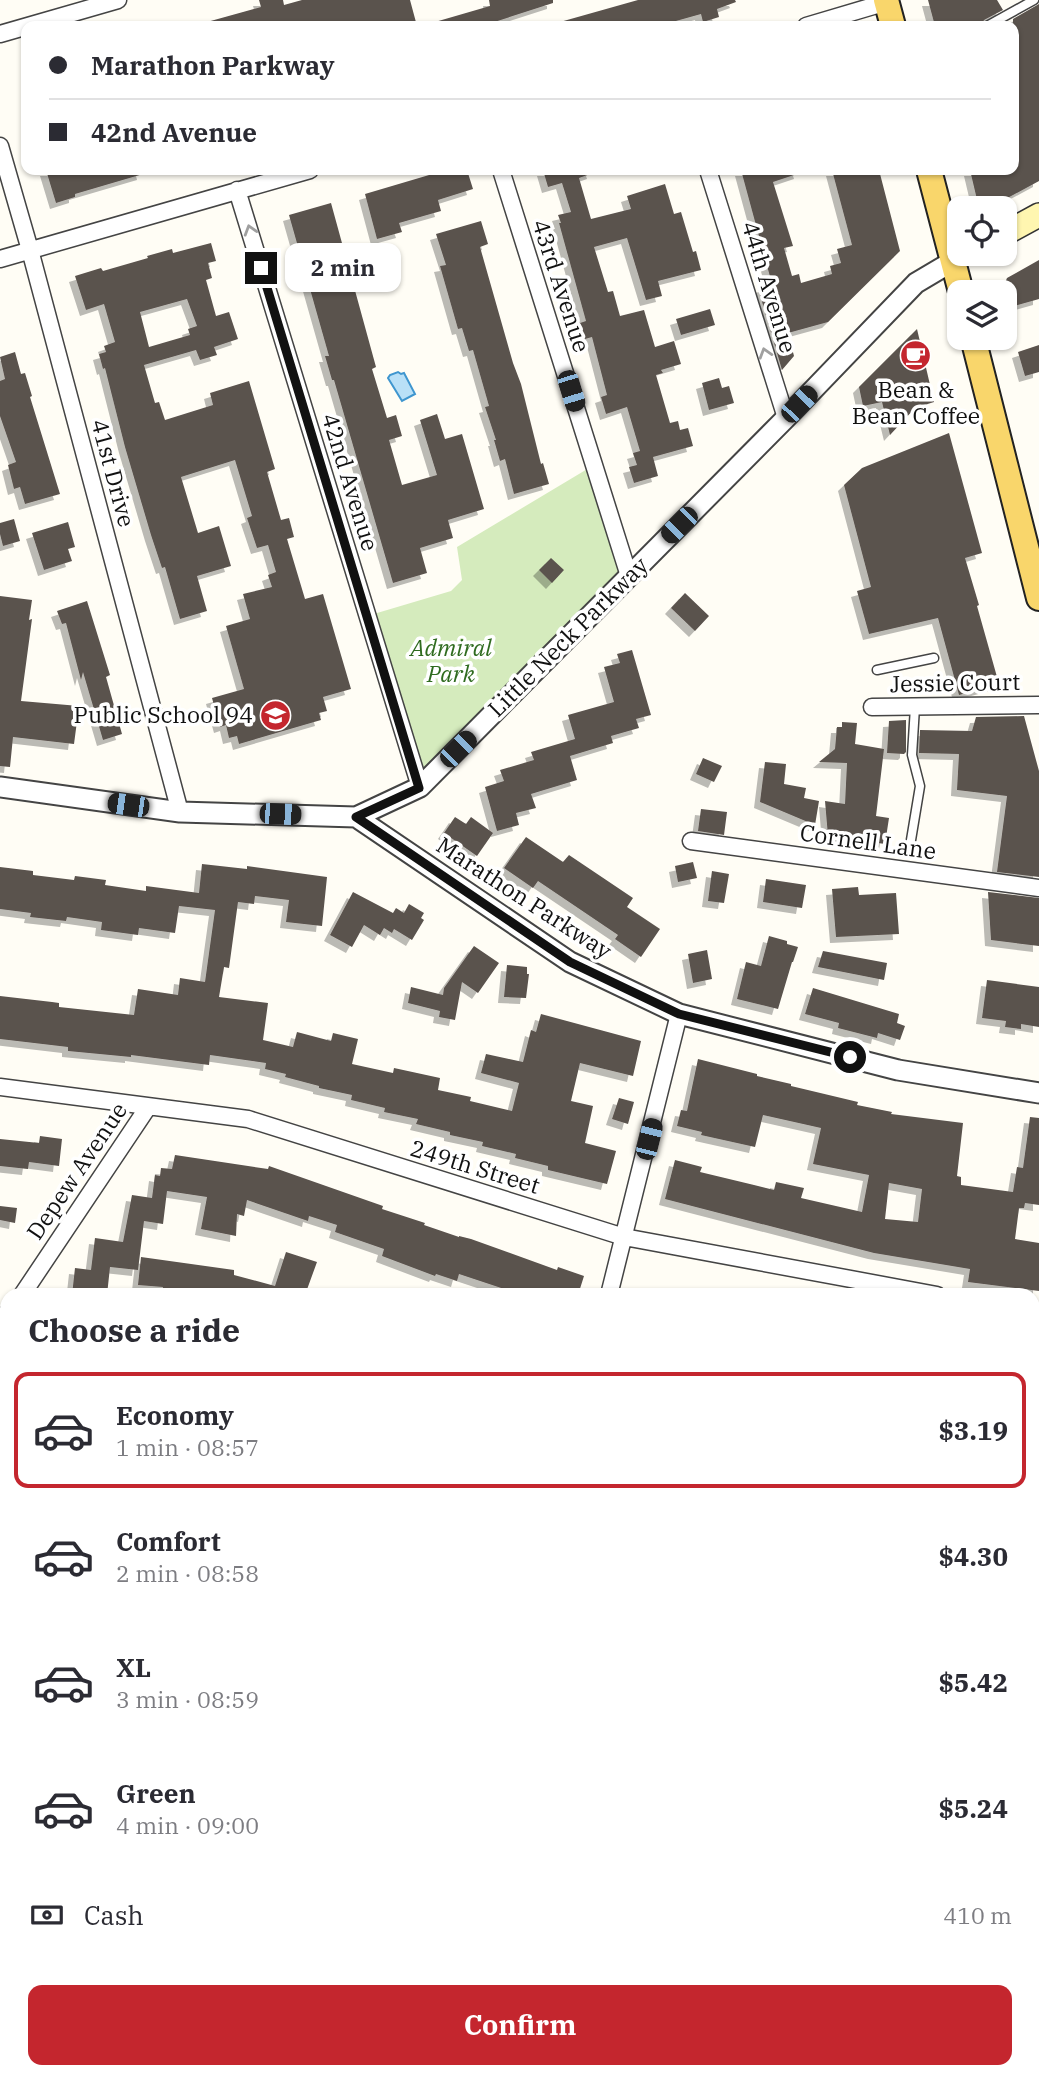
<!DOCTYPE html>
<html lang="en">
<head>
<meta charset="utf-8">
<style>
	:root { --surface:#fff; --page:#f7f7f7; --text:#2b2b33; --muted:#7c7c81; --line:#e1e1e2; --accent:#c4262e }
	body { margin:0; font-family:"IBM Plex Serif",serif; background:var(--page); color:var(--text); height:100vh; display:flex; flex-direction:column; font-size:26px; white-space:nowrap }
	* { box-sizing:border-box; margin:0 }
	p { font-size:23px; color:var(--muted) }
	.icon { flex:none; width:38px; height:38px; fill:none; stroke:currentColor; stroke-width:2; stroke-linecap:round; stroke-linejoin:round }
	.map { position:relative; flex:1; overflow:hidden }
	.sheet { position:absolute; left:0px; top:1288px; width:1040px; height:791px; display:flex; flex-direction:column; background:var(--surface); border-radius:21px 21px 0 0; box-shadow:0 2px 5px #0004 }
	.sheet>* { flex:none }
	.hud { position:absolute; left:21px; top:21px; width:998px; height:154px; border-radius:14px; box-shadow:0 2px 5px #0004; display:grid; align-content:center; height:154px; padding:0 28px; background:var(--surface) }
	.tools { position:absolute; left:947px; top:196px; display:grid; gap:14px }
	.tools a { display:grid; place-items:center; width:70px; height:70px; border-radius:14px; background:var(--surface); box-shadow:0 2px 5px #0004; font-size:35px }
	.end { position:absolute; width:32px; height:32px; margin:-16px; border:9px solid #111; background:#fff; box-shadow:0 0 0 4px #fff }
	.from { border-radius:50% }
	.bubble { position:absolute; height:49px; border-radius:14px; background:var(--surface); box-shadow:0 2px 5px #0004; font-size:23px; font-weight:700; line-height:49px; text-align:center }
	.car { position:absolute; width:21px; height:42px; margin:-21px -10px; border-radius:9px; box-shadow:0 0 5px 2px #0007; background:linear-gradient(#222 24%,#8ab4d8 0 40%,#222 0 76%,#8ab4d8 0 86%,#222 0) }
	.hud b { display:flex; align-items:center; gap:24px; height:66px; font-size:26px }
	.hud b+b { border-top:2px solid var(--line) }
	.hud i { width:18px; height:18px; background:var(--text) }
	ul { padding:0; list-style:none }
	li { display:flex; align-items:center; gap:21px; height:116px; margin:0 14px 10px; padding:0 14px; border:4px solid transparent; border-radius:14px }
	li div { flex:1 }
	li b { display:block; font-size:26px }
	li em { font-style:normal; font-weight:700 }
	li.active { border-color:var(--accent) }
	li>.icon { width:63px; height:63px; stroke-width:1.5 }
	h2 { padding:0 28px; font-size:32px; line-height:84px }
	.pay { display:flex; align-items:center; gap:18px; height:77px; padding:0 28px; font-size:26px }
	.pay p { margin-inline-start:auto }
	.action { display:flex; gap:14px; margin-top:auto; padding:14px 28px }
	.action a { flex:1; height:80px; border-radius:14px; background:var(--accent); color:#fff; font-size:28px; font-weight:700; line-height:80px; text-align:center }
	.map>svg:first-child { display:block }
	.green { fill:#d5ebbd }
	.forest { fill:#b9dc9c }
	.water { fill:#b9e0f7; stroke:#3f96cf; stroke-width:2 }
	.lines { fill:none; stroke-linecap:round; stroke-linejoin:round }
	.stream { stroke:#3f96cf; stroke-width:5 }
	.building { fill:#5a524d; fill-rule:evenodd; filter:url(#shadow) }
	.service-casing { stroke:#444; stroke-width:11 }
	.minor-casing { stroke:#444; stroke-width:19 }
	.tertiary-casing { stroke:#444; stroke-width:23 }
	.secondary-casing { stroke:#333; stroke-width:26 }
	.primary-casing { stroke:#222; stroke-width:28 }
	.service { stroke:#fff; stroke-width:8 }
	.minor { stroke:#fff; stroke-width:16 }
	.tertiary { stroke:#fff; stroke-width:19 }
	.secondary { stroke:#fff6b0; stroke-width:23 }
	.primary { stroke:#f9d66b; stroke-width:24 }
	.oneway { stroke:#a0a0a0 }
	.route { stroke:#111; stroke-width:9 }
	.labels { text-anchor:middle; stroke-width:7; stroke-linejoin:round; paint-order:stroke }
	.street-label { font-size:23px; fill:#111; stroke:#fff }
	.poi-label { font-size:23px; fill:#111; stroke:#fff }
	.park-label { font-size:23px; font-style:italic; fill:#2f6b1f; stroke:#fff }
</style>
</head>
<body>
<div class="map">
<svg width="1039" height="2079" viewBox="0 0 1039 2079">
	<defs>
		<filter id="shadow"><feDropShadow dx="-6" dy="6" stdDeviation="0" flood-color="#0004"/></filter>
	</defs>
	<rect width="100%" height="100%" fill="#fffdf5"/>
	<path class="green" d="M 594,465 L 629,576 L 420,787 L 367,616 L 451,591 L 462,580 L 457,547 Z
		M 0,1695 L 7,1696 L 7,1906 L 0,1914 Z
		M 240,2072 L 493,2072 L 488,2079 L 250,2079 Z"/>
	<path class="forest" d="M 0,1702 L 7,1704 L 7,1737 L 0,1731 Z
		M 7,1775 L 7,1891 L 0,1898 L 0,1776 Z
		M 137,2072 L 355,2072 L 345,2077 L 346,2079 L 138,2079 L 134,2075 Z
		M 417,2072 L 1008,2072 L 1027,2079 L 570,2079 L 567,2077 L 560,2079 L 430,2079 Z"/>
	<path class="water" d="M 398,372 L 401,374 L 404,373 L 415,394 L 402,401 L 388,378 L 390,375 Z"/>
	<g class="lines">
		<path class="stream" d="M 0,1793 L 7,1798
			M 820,2072 L 837,2079"/>
	</g>
	<path class="building" d="M 259,0 L 283,0 L 284,5 L 302,0 L 410,0 L 417,26 L 208,26 L 207,22 L 261,7 Z
		M 489,0 L 553,0 L 553,3 L 482,26 L 435,26 L 435,22 L 490,6 Z
		M 638,0 L 735,0 L 736,2 L 717,9 L 719,17 L 703,22 L 701,14 L 658,26 L 560,26 L 560,22 Z
		M 928,0 L 997,0 L 1003,10 L 984,20 L 981,26 L 935,26 Z
		M 1039,4 L 1039,181 L 989,208 L 979,208 L 970,170 L 1013,170 L 1013,19 Z
		M 46,170 L 142,170 L 143,174 L 75,194 L 75,197 L 56,203 Z
		M 446,170 L 467,170 L 473,189 L 438,200 L 441,211 L 399,223 L 402,232 L 377,239 L 365,194 Z
		M 543,170 L 592,170 L 593,173 L 579,178 L 591,219 L 631,209 L 627,196 L 665,184 L 674,214 L 681,212 L 693,252 L 696,251 L 701,270 L 658,281 L 662,296 L 646,300 L 627,238 L 594,247 L 608,292 L 613,291 L 620,316 L 644,310 L 655,347 L 674,341 L 681,364 L 661,370 L 663,373 L 656,375 L 670,423 L 678,421 L 680,430 L 688,428 L 693,446 L 653,457 L 658,476 L 634,483 L 629,467 L 637,465 L 633,453 L 640,451 L 627,407 L 606,414 L 601,397 L 607,395 L 592,337 L 585,339 L 580,323 L 586,321 L 559,223 L 561,223 L 558,215 L 571,212 L 562,183 L 548,187 Z
		M 741,170 L 799,170 L 800,173 L 773,182 L 793,246 L 784,248 L 792,276 L 799,274 L 801,283 L 832,274 L 830,266 L 841,263 L 837,249 L 852,245 L 832,170 L 879,170 L 900,251 L 828,322 L 788,333 L 794,356 L 782,370 L 758,288 L 772,284 Z
		M 331,203 L 376,367 L 372,369 L 387,418 L 396,415 L 402,436 L 389,440 L 402,485 L 437,475 L 420,420 L 437,414 L 445,439 L 462,434 L 484,509 L 448,520 L 453,538 L 420,548 L 427,573 L 393,583 L 334,380 L 332,380 L 325,356 L 329,356 L 289,215 Z
		M 481,221 L 488,244 L 480,247 L 513,363 L 521,384 L 541,464 L 543,463 L 549,484 L 514,494 L 505,459 L 500,461 L 494,440 L 496,440 L 485,407 L 489,406 L 473,350 L 469,351 L 462,328 L 458,329 L 440,266 L 446,265 L 436,234 Z
		M 211,243 L 216,261 L 208,263 L 212,278 L 206,280 L 216,316 L 229,312 L 238,339 L 214,347 L 217,355 L 200,360 L 196,350 L 144,365 L 155,403 L 159,402 L 165,420 L 213,405 L 210,393 L 249,381 L 275,469 L 267,472 L 281,520 L 289,518 L 294,537 L 287,539 L 305,599 L 323,594 L 351,689 L 323,697 L 327,711 L 319,713 L 321,720 L 239,744 L 237,736 L 229,738 L 226,725 L 220,727 L 212,698 L 244,689 L 226,626 L 250,619 L 243,594 L 272,587 L 268,575 L 276,572 L 268,545 L 257,548 L 247,518 L 252,516 L 235,460 L 181,477 L 198,533 L 219,526 L 231,566 L 197,576 L 207,611 L 180,619 L 165,567 L 162,568 L 151,535 L 125,447 L 105,368 L 103,369 L 99,354 L 106,352 L 104,346 L 115,342 L 104,304 L 86,310 L 75,276 L 101,268 L 103,271 L 148,258 L 147,256 L 172,249 L 173,253 ZM 187,299 L 197,326 L 188,329 L 190,335 L 149,347 L 140,312 Z
		M 1039,260 L 1039,299 L 1007,308 L 1004,292 L 1002,290 L 1007,278 Z
		M 710,309 L 715,325 L 681,335 L 676,319 Z
		M 917,329 L 934,402 L 915,408 L 890,435 L 882,402 L 863,406 L 859,387 Z
		M 1039,345 L 1039,372 L 1025,376 L 1018,352 Z
		M 15,352 L 21,374 L 25,373 L 32,396 L 30,397 L 60,494 L 25,504 L 20,487 L 14,489 L 8,465 L 16,462 L 0,416 L 0,381 L 5,379 L 0,357 Z
		M 719,378 L 722,388 L 729,386 L 734,403 L 709,410 L 702,383 Z
		M 949,433 L 982,553 L 965,558 L 979,605 L 977,606 L 999,684 L 959,695 L 938,618 L 869,634 L 857,591 L 871,587 L 844,485 L 862,468 Z
		M 14,519 L 20,541 L 3,546 L 0,534 L 0,523 Z
		M 68,522 L 75,547 L 68,549 L 72,561 L 44,570 L 32,533 Z
		M 551,558 L 564,570 L 552,583 L 539,570 Z
		M 685,593 L 709,616 L 695,631 L 671,608 Z
		M 0,596 L 32,600 L 29,620 L 32,619 L 21,701 L 79,706 L 74,744 L 13,737 L 10,767 L 0,766 Z
		M 87,601 L 110,675 L 106,677 L 122,734 L 103,740 L 83,672 L 81,680 L 66,623 L 62,624 L 57,611 Z
		M 632,650 L 651,715 L 636,719 L 639,728 L 611,736 L 613,743 L 570,756 L 577,780 L 531,794 L 536,808 L 516,813 L 519,825 L 497,831 L 485,787 L 504,781 L 500,770 L 534,760 L 531,752 L 575,739 L 568,715 L 614,702 L 604,667 L 620,663 L 617,654 Z
		M 1024,716 L 1039,771 L 1039,877 L 997,872 L 1007,796 L 957,790 L 959,754 L 919,753 L 920,730 L 972,731 L 976,717 Z
		M 906,720 L 906,752 L 904,754 L 887,753 L 889,721 Z
		M 842,722 L 857,723 L 855,744 L 884,749 L 876,816 L 889,818 L 885,844 L 828,836 L 825,801 L 845,804 L 847,763 L 819,762 L 835,749 L 837,727 L 842,727 Z
		M 703,758 L 722,766 L 714,782 L 696,774 Z
		M 765,762 L 786,764 L 784,784 L 806,788 L 804,798 L 819,801 L 815,825 L 760,802 Z
		M 701,809 L 727,812 L 724,835 L 698,831 Z
		M 455,817 L 466,824 L 471,817 L 493,833 L 477,856 L 444,833 Z
		M 526,837 L 563,862 L 569,855 L 633,898 L 627,907 L 660,929 L 641,957 L 615,939 L 618,935 L 538,881 L 533,888 L 504,868 Z
		M 693,862 L 697,878 L 678,882 L 675,866 Z
		M 202,864 L 247,869 L 247,866 L 327,877 L 322,926 L 286,922 L 289,900 L 255,896 L 254,904 L 238,902 L 229,968 L 224,967 L 219,997 L 268,1003 L 263,1040 L 293,1047 L 297,1032 L 331,1041 L 333,1033 L 358,1039 L 352,1064 L 393,1073 L 394,1068 L 440,1078 L 438,1090 L 471,1097 L 470,1101 L 512,1111 L 519,1083 L 481,1073 L 486,1054 L 523,1062 L 531,1030 L 536,1032 L 541,1014 L 641,1041 L 633,1076 L 580,1063 L 571,1101 L 593,1106 L 585,1143 L 616,1151 L 607,1184 L 548,1170 L 548,1166 L 515,1158 L 516,1154 L 482,1146 L 483,1142 L 450,1135 L 450,1132 L 416,1124 L 418,1119 L 384,1112 L 385,1108 L 351,1100 L 352,1095 L 319,1088 L 319,1086 L 285,1077 L 286,1074 L 265,1069 L 266,1063 L 210,1055 L 209,1065 L 131,1055 L 131,1057 L 68,1051 L 68,1047 L 0,1039 L 0,996 L 52,1002 L 59,1003 L 59,1007 L 134,1015 L 138,989 L 178,995 L 180,978 L 205,982 L 215,910 L 179,906 L 175,933 L 139,928 L 138,935 L 101,930 L 102,922 L 67,917 L 66,921 L 30,917 L 31,913 L 0,909 L 0,867 L 33,871 L 33,875 L 74,880 L 75,876 L 106,880 L 105,885 L 146,891 L 146,886 L 199,893 Z
		M 712,871 L 729,874 L 724,903 L 708,901 Z
		M 766,879 L 806,885 L 802,908 L 763,902 Z
		M 858,887 L 859,895 L 896,893 L 899,934 L 836,937 L 832,889 Z
		M 353,892 L 393,913 L 396,908 L 404,913 L 409,904 L 424,913 L 421,918 L 424,920 L 412,940 L 394,929 L 392,933 L 384,928 L 380,935 L 364,925 L 352,947 L 330,935 Z
		M 988,892 L 1039,898 L 1039,946 L 991,940 Z
		M 769,936 L 787,941 L 787,944 L 798,947 L 793,962 L 792,962 L 778,1009 L 737,999 L 746,962 L 761,966 Z
		M 474,946 L 499,963 L 478,993 L 462,982 L 455,1020 L 439,1017 L 440,1011 L 408,1003 L 411,987 L 443,995 L 444,988 Z
		M 707,950 L 712,979 L 693,983 L 688,954 Z
		M 823,951 L 887,963 L 884,980 L 818,967 Z
		M 507,965 L 527,967 L 527,974 L 529,974 L 526,998 L 504,997 Z
		M 987,980 L 1039,987 L 1039,1027 L 1021,1024 L 1021,1029 L 1005,1027 L 1006,1021 L 982,1018 Z
		M 813,988 L 899,1014 L 897,1023 L 905,1026 L 900,1040 L 878,1033 L 877,1038 L 838,1028 L 839,1023 L 805,1014 Z
		M 698,1059 L 757,1074 L 757,1076 L 791,1084 L 791,1086 L 858,1102 L 857,1105 L 892,1112 L 891,1114 L 963,1123 L 957,1176 L 961,1177 L 961,1185 L 1013,1192 L 1017,1167 L 1023,1168 L 1030,1117 L 1039,1118 L 1039,1205 L 1025,1203 L 1024,1208 L 1019,1208 L 1015,1239 L 1039,1243 L 1039,1291 L 968,1282 L 970,1269 L 874,1253 L 665,1199 L 675,1160 L 702,1167 L 700,1172 L 754,1185 L 774,1190 L 776,1182 L 804,1188 L 801,1198 L 862,1212 L 869,1175 L 813,1164 L 821,1128 L 763,1115 L 755,1147 L 701,1135 L 702,1132 L 677,1126 L 681,1110 L 687,1111 ZM 889,1183 L 922,1189 L 918,1222 L 885,1219 Z
		M 619,1098 L 634,1102 L 628,1124 L 612,1119 Z
		M 40,1136 L 62,1139 L 59,1166 L 29,1162 L 28,1169 L 0,1166 L 0,1139 L 39,1143 Z
		M 175,1155 L 268,1169 L 269,1166 L 383,1206 L 382,1209 L 425,1223 L 424,1225 L 459,1237 L 459,1236 L 471,1239 L 557,1270 L 558,1267 L 584,1276 L 578,1295 L 522,1295 L 459,1274 L 457,1281 L 436,1274 L 435,1276 L 382,1256 L 384,1249 L 335,1232 L 337,1225 L 309,1216 L 308,1221 L 247,1200 L 244,1216 L 237,1214 L 236,1236 L 201,1229 L 207,1197 L 167,1191 L 163,1224 L 144,1221 L 138,1270 L 110,1267 L 107,1295 L 72,1295 L 75,1268 L 91,1270 L 95,1238 L 123,1242 L 132,1195 L 152,1198 L 155,1175 L 160,1176 L 161,1168 L 172,1169 Z
		M 0,1206 L 17,1208 L 15,1223 L 0,1220 Z
		M 286,1252 L 317,1262 L 305,1295 L 161,1295 L 163,1287 L 138,1285 L 141,1257 L 234,1270 L 234,1275 L 275,1286 Z"/>
	<g class="lines">
		<defs>
			<path id="service" d="M 987,26 L 1034,0
				M 877,670 L 934,658
				M 911,840 L 920,786 L 912,755 L 915,707"/>
			<path id="minor" d="M 806,26 L 887,2
				M 0,34 L 118,0
				M 0,146 L 30,250 L 180,812
				M 501,170 L 629,576
				M 708,170 L 786,418
				M 237,190 L 420,787
				M 0,259 L 310,170
				M 872,707 L 1039,705
				M 691,841 L 1039,888
				M 0,1087 L 248,1119 L 624,1237 L 937,1295
				M 22,1295 L 148,1107
				M 609,1295 L 679,1014
				M 1032,1313 L 1039,1314
				M 0,1316 L 7,1317 L 0,1332
				M 0,1553 L 7,1556
				M 1032,1627 L 1039,1629
				M 1032,1943 L 1039,1945
				M 15,2079 L 21,2072"/>
			<path id="tertiary" d="M 0,787 L 180,812 L 356,817 L 420,787 L 786,418 L 916,283 L 953,261
				M 356,817 L 570,962 L 679,1014 L 898,1070 L 1039,1093"/>
			<path id="secondary" d="M 1004,234 L 1039,215"/>
			<path id="primary" d="M 886,0 L 893,26
				M 929,170 L 961,292
				M 973,338 L 1039,598"/>
		</defs>
		<use href="#service" class="service-casing"/>
		<use href="#minor" class="minor-casing"/>
		<use href="#tertiary" class="tertiary-casing"/>
		<use href="#secondary" class="secondary-casing"/>
		<use href="#primary" class="primary-casing"/>
		<use href="#service" class="service"/>
		<use href="#minor" class="minor"/>
		<use href="#tertiary" class="tertiary"/>
		<use href="#secondary" class="secondary"/>
		<use href="#primary" class="primary"/>
	</g>
	<defs><path id="oneway-chevron" d="M-2-3.5L2.5 0L-2 3.5" fill="none" stroke-width="1.6" stroke-linecap="round" stroke-linejoin="round" transform="scale(1.75)"/></defs>
	<g class="oneway">
		<use href="#oneway-chevron" transform="translate(250 230) rotate(-107)"/>
		<use href="#oneway-chevron" transform="translate(765 353) rotate(-107)"/>
	</g>
	<g class="lines">
		<path class="route" d="M 261,268 L 419,788 L 356,817 L 570,962 L 679,1014 L 850,1057"/>
	</g>
	<defs>
		<symbol id="cafe-disc" viewBox="-11 -11 22 22"><circle r="9.5" fill="#c4262e" stroke="#fff"/><path d="M-5.5-4.5H6V0H3Q3 3.5 0 3.5H-2.5Q-5.5 3.5-5.5 0ZM3-3.2v2h1.7v-2ZM-6 4.5H4V6H-6Z" fill="#fff"/></symbol>
		<symbol id="school-disc" viewBox="-11 -11 22 22"><circle r="9.5" fill="#c4262e" stroke="#fff"/><path d="M0-5L7-2L0 1L-7-2ZM-4 1L0 2.5L4 1V4Q0 6-4 4Z" fill="#fff"/></symbol>
	</defs>
	<g fill-rule="evenodd">
		<use href="#cafe-disc" x="898" y="338" width="35" height="35"/>
		<use href="#school-disc" x="258" y="698" width="35" height="35"/>
	</g>
	<g class="labels">
		<g class="street-label">
			<text transform="translate(561 286) rotate(72)" y="8">43rd Avenue</text>
			<text transform="translate(769 287) rotate(73)" y="8">44th Avenue</text>
			<text transform="translate(113 473) rotate(75)" y="8">41st Drive</text>
			<text transform="translate(350 482) rotate(73)" y="8">42nd Avenue</text>
			<text transform="translate(568 637) rotate(-45)" y="8">Little Neck Parkway</text>
			<text transform="translate(955 683) rotate(-1)" y="8">Jessie Court</text>
			<text transform="translate(868 842) rotate(8)" y="8">Cornell Lane</text>
			<text transform="translate(524 898) rotate(33)" y="8">Marathon Parkway</text>
			<text transform="translate(475 1167) rotate(17)" y="8">249th Street</text>
			<text transform="translate(77 1171) rotate(-56)" y="8">Depew Avenue</text>
		</g>
		<g class="poi-label">
			<text x="916" y="398">Bean &amp;<tspan x="916" dy="26">Bean Coffee</tspan></text>
			<text x="253" y="723" text-anchor="end">Public School 94</text>
		</g>
		<g class="park-label">
			<text x="451" y="656">Admiral<tspan x="451" dy="26">Park</tspan></text>
		</g>
	</g>
</svg>
<div class="tools">
<a><svg class="icon" aria-label="locate" viewBox="0 0 24 24"><circle cx="12" cy="12" r="6"/><path d="M12 2v4M12 18v4M2 12h4M18 12h4"/></svg></a>
<a><svg class="icon" aria-label="layers" viewBox="0 0 24 24"><path d="M12 4l9 5-9 5-9-5zM3 14l9 5 9-5"/></svg></a>
</div>
<i class="end from" style="left:850px;top:1057px"></i>
<i class="end" style="left:261px;top:268px"></i>
<div class="bubble" style="left:285px;top:243px;width:116px">2 min</div>
<i class="car" style="left:571px;top:391px;rotate:163deg"></i>
<i class="car" style="left:799px;top:404px;rotate:44deg"></i>
<i class="car" style="left:679px;top:525px;rotate:225deg"></i>
<i class="car" style="left:458px;top:749px;rotate:45deg"></i>
<i class="car" style="left:128px;top:805px;rotate:278deg"></i>
<i class="car" style="left:280px;top:814px;rotate:92deg"></i>
<i class="car" style="left:649px;top:1139px;rotate:14deg"></i>
<div class="hud">
<b><i class="from"></i>Marathon Parkway</b>
<b><i></i>42nd Avenue</b>
</div>
<section class="sheet">
<h2>Choose a ride</h2>
<ul>
<li class="active"><svg class="icon" aria-label="car" viewBox="0 0 24 24"><path d="M5 17H2v-5l4-1 3-4h7l3 4 3 1v5h-3M9 17h6M6 11h13"/><circle cx="7" cy="17" r="2"/><circle cx="17" cy="17" r="2"/></svg><div><b>Economy</b><p>1 min · 08:57</p></div><em>$3.19</em></li>
<li><svg class="icon" aria-label="car" viewBox="0 0 24 24"><path d="M5 17H2v-5l4-1 3-4h7l3 4 3 1v5h-3M9 17h6M6 11h13"/><circle cx="7" cy="17" r="2"/><circle cx="17" cy="17" r="2"/></svg><div><b>Comfort</b><p>2 min · 08:58</p></div><em>$4.30</em></li>
<li><svg class="icon" aria-label="car" viewBox="0 0 24 24"><path d="M5 17H2v-5l4-1 3-4h7l3 4 3 1v5h-3M9 17h6M6 11h13"/><circle cx="7" cy="17" r="2"/><circle cx="17" cy="17" r="2"/></svg><div><b>XL</b><p>3 min · 08:59</p></div><em>$5.42</em></li>
<li><svg class="icon" aria-label="car" viewBox="0 0 24 24"><path d="M5 17H2v-5l4-1 3-4h7l3 4 3 1v5h-3M9 17h6M6 11h13"/><circle cx="7" cy="17" r="2"/><circle cx="17" cy="17" r="2"/></svg><div><b>Green</b><p>4 min · 09:00</p></div><em>$5.24</em></li>
</ul>
<div class="pay"><svg class="icon" aria-label="cash" viewBox="0 0 24 24"><path d="M3 7h18v10H3z"/><circle cx="12" cy="12" r="2"/></svg>Cash<p>410 m</p></div>
<div class="action"><a>Confirm</a></div>
</section>
</div>
</body>
</html>
